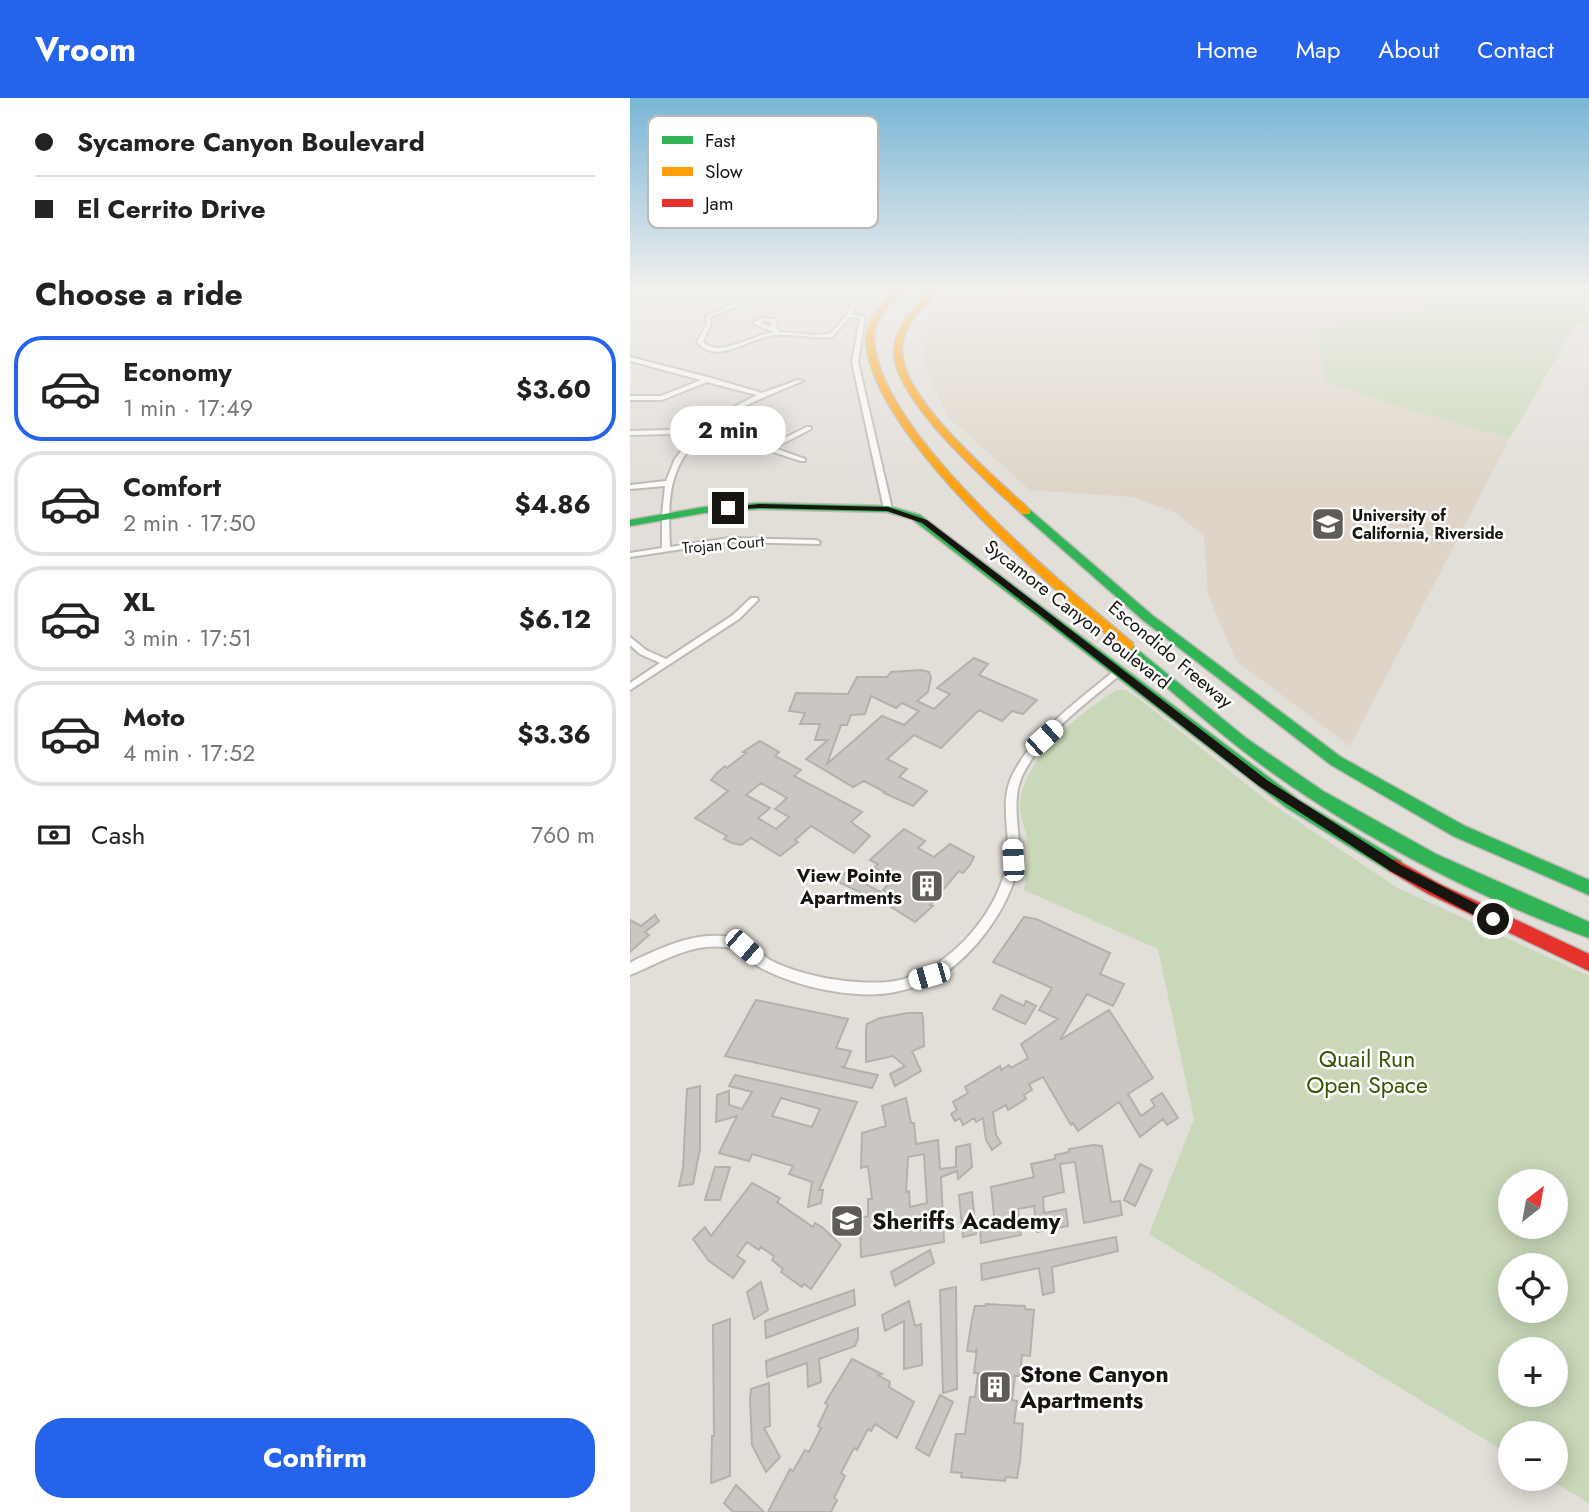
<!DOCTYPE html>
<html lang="en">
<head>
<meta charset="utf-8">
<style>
	:root { --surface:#fff; --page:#f6f6f6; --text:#222; --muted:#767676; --line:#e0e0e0; --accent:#2563eb }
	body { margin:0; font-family:Jost,sans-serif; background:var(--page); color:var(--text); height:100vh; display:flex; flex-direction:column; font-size:26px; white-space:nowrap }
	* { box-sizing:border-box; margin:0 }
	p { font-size:23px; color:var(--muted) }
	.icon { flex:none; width:38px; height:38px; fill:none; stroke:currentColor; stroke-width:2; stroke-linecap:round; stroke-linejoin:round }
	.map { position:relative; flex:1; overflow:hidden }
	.details { display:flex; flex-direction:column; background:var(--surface); width:630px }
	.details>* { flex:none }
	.hud { display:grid; align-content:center; height:154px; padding:0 35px; background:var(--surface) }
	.needle { width:46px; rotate:31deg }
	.tools { position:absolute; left:868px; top:1071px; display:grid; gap:14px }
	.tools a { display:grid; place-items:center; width:70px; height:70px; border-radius:50%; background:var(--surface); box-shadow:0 4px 18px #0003; font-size:35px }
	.end { position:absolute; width:32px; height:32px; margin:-16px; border:9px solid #181511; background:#fff; box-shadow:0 0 0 4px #fff }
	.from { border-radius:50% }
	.bubble { position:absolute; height:49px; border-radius:24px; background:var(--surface); box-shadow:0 4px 18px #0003; font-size:23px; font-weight:700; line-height:49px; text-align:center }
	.car { position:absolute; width:21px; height:42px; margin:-21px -10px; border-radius:9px; box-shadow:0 0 5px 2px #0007; background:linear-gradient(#fff 24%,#345 0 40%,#fff 0 76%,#345 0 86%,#fff 0) }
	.hud b { display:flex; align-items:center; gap:24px; height:66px; font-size:26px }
	.hud b+b { border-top:2px solid var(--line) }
	.hud i { width:18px; height:18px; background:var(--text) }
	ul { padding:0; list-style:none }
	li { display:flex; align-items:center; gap:21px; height:105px; margin:0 14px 10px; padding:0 21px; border:4px solid var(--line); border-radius:28px }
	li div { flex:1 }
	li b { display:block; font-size:26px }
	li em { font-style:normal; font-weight:700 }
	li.current { border-color:var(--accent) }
	li>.icon { width:63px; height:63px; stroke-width:1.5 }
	h2 { padding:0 35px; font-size:32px; line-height:84px }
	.pay { display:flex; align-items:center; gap:18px; height:77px; padding:0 35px; font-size:26px }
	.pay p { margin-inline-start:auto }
	.primary-button { display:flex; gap:14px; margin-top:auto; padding:14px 35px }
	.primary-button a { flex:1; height:80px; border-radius:28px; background:var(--accent); color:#fff; font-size:28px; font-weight:700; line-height:80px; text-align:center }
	header { display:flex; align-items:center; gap:42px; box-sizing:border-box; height:98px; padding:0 35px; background:var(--accent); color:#fff }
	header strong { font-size:33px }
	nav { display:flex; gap:38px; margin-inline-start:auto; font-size:24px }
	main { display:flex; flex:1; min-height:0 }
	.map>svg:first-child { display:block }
	.built { fill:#ded5c8 }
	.green { fill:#c8d8b8; fill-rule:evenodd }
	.building { fill:#cac7c2; stroke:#b4b1ad; stroke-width:2; fill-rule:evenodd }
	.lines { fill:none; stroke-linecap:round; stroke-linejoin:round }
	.street-casing { stroke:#bdbab5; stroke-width:4 }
	.fast-casing { stroke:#bdbab5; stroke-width:3 }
	.slow-casing { stroke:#bdbab5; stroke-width:3 }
	.jam-casing { stroke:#bdbab5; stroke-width:3 }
	.street { fill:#fbfaf9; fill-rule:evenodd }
	.fast { fill:#30b455; fill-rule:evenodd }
	.slow { fill:#ff9f0a; fill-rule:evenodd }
	.jam { fill:#e5322d; fill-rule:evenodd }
	.route { fill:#181511 }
	.labels { text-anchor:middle; stroke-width:5; stroke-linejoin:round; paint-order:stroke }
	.far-poi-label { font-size:16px; font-weight:bold; fill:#181511; stroke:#fff; text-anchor:start }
	.far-street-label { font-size:16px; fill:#181511; stroke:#fff }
	.street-label { font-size:19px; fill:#181511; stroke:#fff }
	.poi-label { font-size:19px; font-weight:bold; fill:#181511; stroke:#fff; text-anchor:end }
	.near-park-label { font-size:23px; fill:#2f5701; stroke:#fff }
	.near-poi-label { font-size:23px; font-weight:bold; fill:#181511; stroke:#fff; text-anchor:start }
	.key { fill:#fff; stroke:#bab9b8; stroke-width:2 }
	.key-label { font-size:19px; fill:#181511 }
</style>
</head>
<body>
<header>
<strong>Vroom</strong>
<nav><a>Home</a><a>Map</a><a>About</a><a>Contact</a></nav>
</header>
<main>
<section class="details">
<div class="hud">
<b><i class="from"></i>Sycamore Canyon Boulevard</b>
<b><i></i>El Cerrito Drive</b>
</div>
<h2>Choose a ride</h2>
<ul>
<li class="current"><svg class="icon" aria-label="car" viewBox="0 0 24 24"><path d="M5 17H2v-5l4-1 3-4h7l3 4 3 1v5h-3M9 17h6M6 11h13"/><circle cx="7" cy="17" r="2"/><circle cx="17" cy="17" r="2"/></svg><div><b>Economy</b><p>1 min · 17:49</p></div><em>$3.60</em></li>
<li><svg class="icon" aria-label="car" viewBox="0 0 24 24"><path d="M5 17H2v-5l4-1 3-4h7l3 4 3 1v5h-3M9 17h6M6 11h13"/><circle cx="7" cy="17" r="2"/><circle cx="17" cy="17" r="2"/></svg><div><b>Comfort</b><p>2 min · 17:50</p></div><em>$4.86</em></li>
<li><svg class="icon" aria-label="car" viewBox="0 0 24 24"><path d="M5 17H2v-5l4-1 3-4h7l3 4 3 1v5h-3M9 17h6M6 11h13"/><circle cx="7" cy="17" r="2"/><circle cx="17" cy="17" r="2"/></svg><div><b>XL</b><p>3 min · 17:51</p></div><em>$6.12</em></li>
<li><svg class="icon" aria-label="car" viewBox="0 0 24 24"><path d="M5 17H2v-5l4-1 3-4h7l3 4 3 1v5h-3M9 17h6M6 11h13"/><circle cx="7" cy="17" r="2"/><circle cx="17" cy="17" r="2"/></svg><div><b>Moto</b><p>4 min · 17:52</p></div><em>$3.36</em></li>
</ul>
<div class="pay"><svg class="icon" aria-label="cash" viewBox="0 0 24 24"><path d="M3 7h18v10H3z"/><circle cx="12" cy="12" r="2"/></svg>Cash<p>760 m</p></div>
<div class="primary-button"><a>Confirm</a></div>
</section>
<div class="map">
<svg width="959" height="1414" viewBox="0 0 959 1414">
	<rect width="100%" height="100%" fill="#e2ded8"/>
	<path class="built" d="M 326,192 L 959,192 L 959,214 L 954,213 L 959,216 L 959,228 L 946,226 L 880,340 L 720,648 L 606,563 L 578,496 L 574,438 L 546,415 L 503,399 L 400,392 L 318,319 L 293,265 L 299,220 Z"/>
	<path class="green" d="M 797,192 L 959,192 L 959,203 L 953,213 L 959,216 L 959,228 L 946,226 L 880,340 L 772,310 L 694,283 L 688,231 L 795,212 Z
		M 486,592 L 495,592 L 508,600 L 636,702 L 766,789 L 959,878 L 959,1405 L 919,1381 L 926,1381 L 926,1335 L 880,1335 L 880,1357 L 519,1136 L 564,1021 L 528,851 L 394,792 C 396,776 399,758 397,743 C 396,730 389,717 390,705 C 394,659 450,615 486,592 ZM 926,1083 L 926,1129 L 880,1129 L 880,1083 ZM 926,1167 L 926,1213 L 880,1213 L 880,1167 ZM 880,1251 L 926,1251 L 926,1297 L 880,1297 Z"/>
	<path class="building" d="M 344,560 L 358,566 L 349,577 L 407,602 L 393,616 L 382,613 L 372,623 L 349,612 L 311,650 L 284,637 L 257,661 L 277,671 L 269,679 L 297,693 L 283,708 L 254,695 L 255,694 L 234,683 L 223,689 L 176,661 L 198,642 L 185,642 L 190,626 L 170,626 L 175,615 L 159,613 L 166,595 L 218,596 L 227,579 L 257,579 L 261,574 L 291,572 L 299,574 L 301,580 L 298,594 L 287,603 L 304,611 L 320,596 L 307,590 ZM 241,598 L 266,610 L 272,605 L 289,613 L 274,627 L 252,618 L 197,666 L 211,627 L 217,627 L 221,617 L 235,616 Z
		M 130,643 L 149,654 L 145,658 L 171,672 L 164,678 L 232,714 L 221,724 L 240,738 L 224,755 L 181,728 L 165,742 L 168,744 L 150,758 L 121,740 L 111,747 L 102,745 L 94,741 L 97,738 L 65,720 L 98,693 L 81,682 L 87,675 L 95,668 L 97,670 L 116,655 L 113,654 ZM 131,685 L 157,700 L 145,711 L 159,719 L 146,731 L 128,720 L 140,710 L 116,697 Z
		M 274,731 L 295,743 L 288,750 L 304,759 L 320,746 L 344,759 L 340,767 L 333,775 L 329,773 L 300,807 L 303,808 L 285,824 L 261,809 L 267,800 L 253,792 L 263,781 L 244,770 L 248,766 L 240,762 Z
		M 216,774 L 237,787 L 251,794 L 245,801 L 206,783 Z
		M 25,817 L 29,823 L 15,834 L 19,837 L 0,854 L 0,822 L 11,828 Z
		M 394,819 L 406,821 L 480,855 L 470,876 L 494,886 L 483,908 L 457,896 L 430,942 L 479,912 L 523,980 L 498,996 L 511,1018 L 525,1008 L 521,1002 L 532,995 L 548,1020 L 537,1027 L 533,1021 L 510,1039 L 489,1004 L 448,1033 L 443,1025 L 441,1027 L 413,979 L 399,986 L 402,992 L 394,997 L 396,1001 L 378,1012 L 376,1007 L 363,1014 L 366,1037 L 371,1045 L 362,1052 L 356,1042 L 353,1020 L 346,1024 L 344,1020 L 333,1027 L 330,1020 L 325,1023 L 321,1016 L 327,1012 L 323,1004 L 338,995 L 335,989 L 370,968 L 371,972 L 379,967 L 381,970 L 398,960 L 391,946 L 428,921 L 409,912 L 422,890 L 363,864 Z
		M 371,897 L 394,908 L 396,903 L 406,908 L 395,926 L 363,911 Z
		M 126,902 L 218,921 L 206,950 L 221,953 L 215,968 L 211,969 L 248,977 L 242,990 L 95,958 Z
		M 278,915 L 292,915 L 293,920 L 294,948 L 282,953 L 291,973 L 265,988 L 260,976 L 275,968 L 263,958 L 236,964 L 236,931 L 237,926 L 250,920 Z
		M 105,977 L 227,1004 L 189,1092 L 193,1092 L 191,1105 L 178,1109 L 182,1084 L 159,1076 L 163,1068 L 122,1056 L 119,1063 L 89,1055 L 107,1018 L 86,1024 L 87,997 L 99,993 L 99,1007 L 112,1011 L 122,994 L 99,988 ZM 151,1000 L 190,1011 L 182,1029 L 142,1018 Z
		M 70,988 L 70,1051 L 63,1086 L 49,1088 L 53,1070 L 57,991 Z
		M 276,1000 L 281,1025 L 284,1025 L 286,1046 L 308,1042 L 310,1071 L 326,1069 L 326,1049 L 340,1046 L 342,1069 L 328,1081 L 327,1073 L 311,1079 L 314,1144 L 231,1159 L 230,1120 L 238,1118 L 238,1101 L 242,1101 L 238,1068 L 231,1070 L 232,1035 L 256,1028 L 252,1008 ZM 294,1056 L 297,1105 L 280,1109 L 279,1093 L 276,1094 L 278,1059 Z
		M 463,1047 L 472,1048 L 481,1104 L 490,1103 L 492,1117 L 454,1125 L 445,1064 L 430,1066 L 434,1094 L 413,1099 L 414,1115 L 436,1111 L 438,1128 L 407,1134 L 404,1108 L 388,1111 L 391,1137 L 351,1145 L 350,1130 L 365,1127 L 361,1089 L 404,1079 L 401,1066 L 425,1061 L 425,1057 L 439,1054 L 439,1051 Z
		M 510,1066 L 522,1072 L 505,1108 L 494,1102 Z
		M 85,1069 L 100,1069 L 90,1102 L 75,1102 Z
		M 122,1085 L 150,1100 L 147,1104 L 183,1129 L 185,1125 L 193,1130 L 211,1147 L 181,1191 L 174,1186 L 172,1189 L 151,1174 L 153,1171 L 142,1162 L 144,1158 L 131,1149 L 129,1152 L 117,1144 L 107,1158 L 115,1163 L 103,1180 L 79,1163 L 63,1141 L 75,1129 L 81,1138 Z
		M 342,1094 L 346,1136 L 333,1139 L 329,1097 Z
		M 486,1139 L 488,1153 L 422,1169 L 424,1194 L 413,1197 L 409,1170 L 352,1182 L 351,1166 Z
		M 300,1152 L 304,1165 L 265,1188 L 261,1174 Z
		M 131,1184 L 138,1212 L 124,1221 L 117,1194 Z
		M 326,1189 L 327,1291 L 313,1295 L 310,1192 Z
		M 224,1192 L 225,1207 L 136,1240 L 135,1223 Z
		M 279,1203 L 285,1228 L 291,1226 L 292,1258 L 292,1267 L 274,1271 L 274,1223 L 255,1233 L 252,1217 Z
		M 356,1206 L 395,1208 L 395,1211 L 404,1212 L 400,1258 L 392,1257 L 390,1278 L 385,1278 L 382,1302 L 387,1303 L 384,1325 L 393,1326 L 390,1363 L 387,1380 L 376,1379 L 375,1383 L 331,1379 L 332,1375 L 321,1374 L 326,1336 L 335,1336 L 340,1299 L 345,1299 L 348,1275 L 344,1275 L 347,1250 L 345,1254 L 337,1253 L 342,1221 L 345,1208 L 355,1208 Z
		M 100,1221 L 100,1378 L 81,1385 L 82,1338 L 84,1338 L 83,1227 Z
		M 228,1230 L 228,1241 L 225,1248 L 189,1261 L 191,1284 L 178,1289 L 177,1265 L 137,1279 L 136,1263 Z
		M 222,1261 L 252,1276 L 248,1277 L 260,1284 L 259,1289 L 284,1304 L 267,1340 L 245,1326 L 241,1333 L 238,1331 L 227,1352 L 224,1350 L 211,1375 L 215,1378 L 204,1400 L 207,1402 L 201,1414 L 138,1414 L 160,1371 L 163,1373 L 175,1352 L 179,1354 L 191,1330 L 188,1328 L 198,1307 L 195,1305 Z
		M 139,1285 L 140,1328 L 134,1330 L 150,1359 L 136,1374 L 122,1347 L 120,1301 L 121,1291 Z
		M 310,1297 L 323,1304 L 299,1358 L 286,1350 Z
		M 106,1387 L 134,1414 L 103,1414 L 94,1405 Z"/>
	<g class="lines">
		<defs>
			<path id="street" d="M 112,192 L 116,192 L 118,198 L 111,207 L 80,219 L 81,226 L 73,244 C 89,261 124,236 144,234 L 124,226 L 124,224 L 132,220 L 145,221 L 147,226 L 146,230 L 150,234 L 184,237 L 200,236 L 217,217 L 221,206 L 205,192 L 210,192 L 225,205 L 222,216 L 235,219 L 228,264 L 262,411 L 260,412 L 254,411 L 222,264 L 230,220 L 220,219 L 202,239 C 183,241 165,236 146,237 C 122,238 87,269 67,244 L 77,226 L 76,218 L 107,205 L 114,198 ZM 133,223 L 141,223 L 141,229 L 130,225 Z
				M 0,259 L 81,280 L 132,295 L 168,282 L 173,283 L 139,297 L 104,313 L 73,335 L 107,338 L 138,348 L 177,329 L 181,329 L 181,331 L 144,350 L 175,361 L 175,363 L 171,363 L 106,342 L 70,339 C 37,371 38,405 40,449 L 99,440 L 186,442 L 190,444 L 189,446 L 99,444 L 0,459 L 0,455 L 32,450 L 32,417 L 35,388 L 0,391 L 0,387 L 36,383 L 45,361 L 63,338 L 39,336 L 0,337 L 0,333 L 39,332 L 67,335 L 100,311 L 127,297 L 77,284 L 32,302 L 0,302 L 0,298 L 31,298 L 71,282 L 0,263 Z
				M 121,500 L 127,500 L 128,502 L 109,521 L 0,592 L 0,585 L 30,565 L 10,556 L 0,547 L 0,539 L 16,552 L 36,561 L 103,517 Z
				M 488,571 L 491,572 L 491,576 C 456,606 413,635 392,678 C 381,704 390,731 389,757 C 386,803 344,859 305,881 C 293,887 279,891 265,894 C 225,902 167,889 131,870 C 117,862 114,851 95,849 C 60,845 32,864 0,877 L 0,865 L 7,861 C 35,848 68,833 99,839 C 107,840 117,843 124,848 C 129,852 133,858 140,862 C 173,879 222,887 259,884 C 314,878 370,816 377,762 C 381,734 369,705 382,678 C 404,633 447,604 485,572 Z"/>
			<path id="fast" d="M 129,405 L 258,408 L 290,417 L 669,702 L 771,763 L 773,768 L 771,773 L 765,775 L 759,773 L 657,710 L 282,421 L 257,414 L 129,411 L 74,415 L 0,428 L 0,422 L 74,409 Z
				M 392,412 L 400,412 L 522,517 L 711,659 L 835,728 L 959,782 L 959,797 L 823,738 L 701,667 L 514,523 L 392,416 Z
				M 498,544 L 616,640 L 693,693 L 806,756 L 959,824 L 959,840 C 849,800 740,744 644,676 C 591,638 542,594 493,551 L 492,548 Z"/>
			<path id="slow" d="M 264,192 L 271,192 C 260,206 243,223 244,243 C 251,337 431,485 503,545 L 503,551 L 493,551 C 422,488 242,339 236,243 C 235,224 252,205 264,192 Z
				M 302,192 L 309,192 C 293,210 270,229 272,255 C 275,304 365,379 400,412 L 400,416 L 392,416 C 357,383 266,304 264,255 C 263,230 285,208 302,192 Z"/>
			<path id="jam" d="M 765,761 L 810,786 L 959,856 L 959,873 L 798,796 L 759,773 L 757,768 L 759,763 Z"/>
		</defs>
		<use href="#street" class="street-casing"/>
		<use href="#fast" class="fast-casing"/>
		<use href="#slow" class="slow-casing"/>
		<use href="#jam" class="jam-casing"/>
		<use href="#street" class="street"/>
		<use href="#fast" class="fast"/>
		<use href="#slow" class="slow"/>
		<use href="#jam" class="jam"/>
	</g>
	<linearGradient id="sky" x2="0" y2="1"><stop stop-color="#79b6d6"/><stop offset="0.49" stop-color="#f2f0ed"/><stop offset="1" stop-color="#f2f0ed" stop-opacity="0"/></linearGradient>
	<rect width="959" height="390" fill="url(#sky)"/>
	<path class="route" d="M 129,406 L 258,409 L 297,422 L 637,682 L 771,767 L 868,817 L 868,825 L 859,825 L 762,774 L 629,688 L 292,425 L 257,413 L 129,410 L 98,412 L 94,410 Z"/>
	<defs>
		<symbol id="university-square" viewBox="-11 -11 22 22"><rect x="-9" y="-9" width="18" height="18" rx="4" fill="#5f5b57" stroke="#fff"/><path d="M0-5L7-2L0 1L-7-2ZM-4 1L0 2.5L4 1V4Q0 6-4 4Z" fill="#fff"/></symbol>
		<symbol id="building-square" viewBox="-11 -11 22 22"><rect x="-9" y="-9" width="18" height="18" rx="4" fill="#5f5b57" stroke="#fff"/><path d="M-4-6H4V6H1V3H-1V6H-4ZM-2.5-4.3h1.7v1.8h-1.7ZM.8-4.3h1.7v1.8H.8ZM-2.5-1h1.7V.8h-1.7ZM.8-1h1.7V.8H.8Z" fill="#fff"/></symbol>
		<symbol id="school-square" viewBox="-11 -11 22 22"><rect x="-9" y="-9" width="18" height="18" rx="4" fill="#5f5b57" stroke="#fff"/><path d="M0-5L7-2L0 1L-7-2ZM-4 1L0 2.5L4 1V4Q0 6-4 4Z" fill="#fff"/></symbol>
	</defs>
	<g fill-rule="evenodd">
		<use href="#university-square" x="679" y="407" width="38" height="38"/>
		<use href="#building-square" x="278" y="769" width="38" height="38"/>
		<use href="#school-square" x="198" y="1104" width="38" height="38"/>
		<use href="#building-square" x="346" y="1270" width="38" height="38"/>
	</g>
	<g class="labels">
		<g class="far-poi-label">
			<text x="722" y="423">University of<tspan x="722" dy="18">California, Riverside</tspan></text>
		</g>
		<g class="far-street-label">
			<text transform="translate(93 446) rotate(-5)" y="6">Trojan Court</text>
		</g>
		<g class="street-label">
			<text transform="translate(448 516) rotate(38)" y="7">Sycamore Canyon Boulevard</text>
			<text transform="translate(541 556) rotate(40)" y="7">Escondido Freeway</text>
		</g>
		<g class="poi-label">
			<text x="272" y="784">View Pointe<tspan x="272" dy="22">Apartments</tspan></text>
		</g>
		<g class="near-park-label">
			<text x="737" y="969">Quail Run<tspan x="737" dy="26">Open Space</tspan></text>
		</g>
		<g class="near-poi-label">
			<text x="242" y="1131">Sheriffs Academy</text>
			<text x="390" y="1284">Stone Canyon<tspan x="390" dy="26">Apartments</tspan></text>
		</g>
	</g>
	<rect x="18" y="18" width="230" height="112" rx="10" class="key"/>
	<rect x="32" y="38" width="31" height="8" fill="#30b455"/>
	<rect x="32" y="69" width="31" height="9" fill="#ff9f0a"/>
	<rect x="32" y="101" width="31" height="8" fill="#e5322d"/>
	<g class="key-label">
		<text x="75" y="49">Fast</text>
		<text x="75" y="80">Slow</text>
		<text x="75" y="112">Jam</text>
	</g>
</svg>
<div class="tools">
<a><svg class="needle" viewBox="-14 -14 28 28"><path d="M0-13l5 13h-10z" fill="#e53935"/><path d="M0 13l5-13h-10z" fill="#767676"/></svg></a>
<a><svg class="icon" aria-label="locate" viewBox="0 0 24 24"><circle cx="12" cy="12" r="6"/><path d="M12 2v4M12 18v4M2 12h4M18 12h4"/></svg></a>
<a>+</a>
<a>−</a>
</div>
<i class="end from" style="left:863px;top:821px"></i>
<i class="end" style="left:98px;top:410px"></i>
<div class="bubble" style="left:40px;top:308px;width:116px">2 min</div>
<i class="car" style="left:414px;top:640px;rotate:48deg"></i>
<i class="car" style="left:383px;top:762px;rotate:357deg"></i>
<i class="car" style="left:114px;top:849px;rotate:131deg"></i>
<i class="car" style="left:299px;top:878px;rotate:254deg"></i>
</div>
</main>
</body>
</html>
